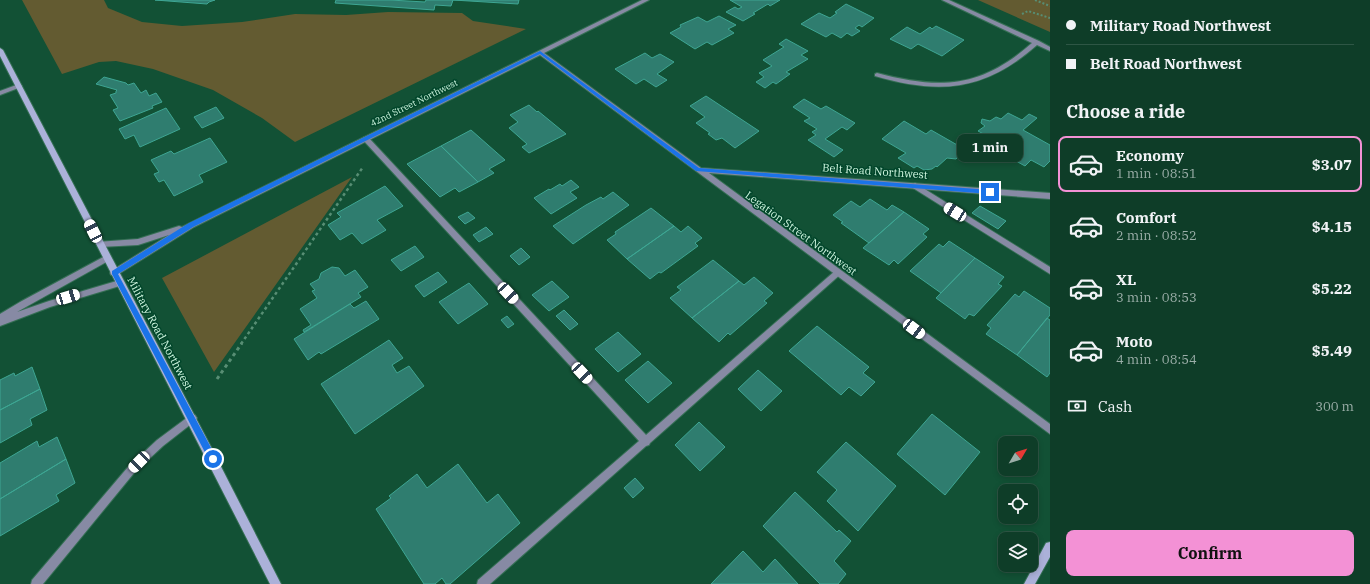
<!DOCTYPE html>
<html lang="en">
<head>
<meta charset="utf-8">
<style>
	:root { --surface:#0e3d28; --page:#174430; --text:#f1f3f6; --muted:#9baea8; --line:#2e5645; --accent:#f391d5 }
	body { margin:0; font-family:"IBM Plex Serif",serif; background:var(--page); color:var(--text); height:100vh; display:flex; flex-direction:column; font-size:15px; white-space:nowrap }
	* { box-sizing:border-box; margin:0 }
	p { font-size:13px; color:var(--muted) }
	.icon { flex:none; width:22px; height:22px; fill:none; stroke:currentColor; stroke-width:2; stroke-linecap:round; stroke-linejoin:round }
	.map { position:relative; flex:1; overflow:hidden }
	.drawer { display:flex; flex-direction:column; background:var(--surface); width:320px }
	.drawer>* { flex:none }
	.hud { display:grid; align-content:center; height:88px; padding:0 16px; background:var(--surface) }
	.needle { width:26px; rotate:51deg }
	.controls { position:absolute; left:998px; top:436px; display:grid; gap:8px }
	.controls a { display:grid; place-items:center; width:40px; height:40px; border-radius:8px; background:var(--surface); box-shadow:0 2px 6px #0003,0 0 0 1px var(--line); font-size:20px }
	.end { position:absolute; width:18px; height:18px; margin:-9px; border:5px solid #1a73e8; background:#fff; box-shadow:0 0 0 2px #fff }
	.from { border-radius:50% }
	.bubble { position:absolute; height:28px; border-radius:8px; background:var(--surface); box-shadow:0 2px 6px #0003,0 0 0 1px var(--line); font-size:13px; font-weight:700; line-height:28px; text-align:center }
	.car { position:absolute; width:12px; height:24px; margin:-12px -6px; border-radius:5px; box-shadow:0 0 3px 1px #0007; background:linear-gradient(#fff 24%,#345 0 40%,#fff 0 76%,#345 0 86%,#fff 0) }
	.hud b { display:flex; align-items:center; gap:14px; height:38px; font-size:15px }
	.hud b+b { border-top:1px solid var(--line) }
	.hud i { width:10px; height:10px; background:var(--text) }
	ul { padding:0; list-style:none }
	li { display:flex; align-items:center; gap:12px; height:56px; margin:0 8px 6px; padding:0 8px; border:2px solid transparent; border-radius:8px }
	li div { flex:1 }
	li b { display:block; font-size:15px }
	li em { font-style:normal; font-weight:700 }
	li.on { border-color:var(--accent) }
	li>.icon { width:36px; height:36px; stroke-width:1.5 }
	h2 { padding:0 16px; font-size:18px; line-height:48px }
	.pay { display:flex; align-items:center; gap:10px; height:44px; padding:0 16px; font-size:15px }
	.pay p { margin-inline-start:auto }
	.button { display:flex; gap:8px; margin-top:auto; padding:8px 16px }
	.button a { flex:1; height:46px; border-radius:8px; background:var(--accent); color:#111; font-size:16px; font-weight:700; line-height:46px; text-align:center }
	main { display:flex; flex:1; min-height:0 }
	.map>svg:first-child { display:block }
	.green { fill:#635b31 }
	.building { fill:#2f7d6f; stroke:#3ea693 }
	.lines { fill:none; stroke-linecap:round; stroke-linejoin:round }
	.lane-casing { stroke:#356f54; stroke-width:2 }
	.street-casing { stroke:#356f54; stroke-width:2 }
	.secondary-casing { stroke:#356f54; stroke-width:2 }
	.path-far2 { stroke:#588e74; stroke-width:2; stroke-dasharray:2 2; stroke-linecap:butt }
	.path-far1 { stroke:#588e74; stroke-width:2.5; stroke-dasharray:3 3; stroke-linecap:butt }
	.path { stroke:#588e74; stroke-width:3; stroke-dasharray:3.5 3.5; stroke-linecap:butt }
	.lane { fill:#878aa4; fill-rule:evenodd }
	.street { fill:#878aa4; fill-rule:evenodd }
	.secondary { fill:#abb1d9; fill-rule:evenodd }
	.route { fill:#1a73e8 }
	.labels { text-anchor:middle; stroke-width:3; stroke-linejoin:round; paint-order:stroke }
	.far-street-label { font-size:9px; fill:#d2f8e2; stroke:#01462b }
	.street-label { font-size:11px; fill:#d2f8e2; stroke:#01462b }
</style>
</head>
<body>
<main>
<div class="map">
<svg width="1050" height="584" viewBox="0 0 1050 584">
	<rect width="100%" height="100%" fill="#125135"/>
	<path class="green" d="M 22,0 L 104,0 L 108,8 L 142,22 L 182,26 L 242,22 L 295,14 L 346,15 L 388,12 L 462,13 L 473,21 L 526,29 L 295,142 L 262,118 L 213,90 L 153,69 L 116,61 L 99,62 L 62,74 Z
		M 978,0 L 1050,0 L 1050,32 Z
		M 352,177 L 214,372 L 162,278 Z"/>
	<path class="building" d="M 155,0 L 215,0 L 209,2 L 207,4 Z
		M 336,0 L 390,0 L 425,2 L 426,0 L 519,0 L 518,4 L 453,0 L 451,6 L 435,5 L 434,10 L 335,3 Z
		M 730,0 L 780,0 L 770,6 L 768,4 L 753,13 L 755,14 L 743,21 L 726,12 L 735,7 L 738,9 L 742,7 Z
		M 846,4 L 874,18 L 862,27 L 859,25 L 855,28 L 860,31 L 852,36 L 847,33 L 841,38 L 832,33 L 826,37 L 801,24 L 819,13 L 830,18 L 837,13 L 835,12 Z
		M 719,16 L 736,25 L 728,29 L 734,33 L 712,45 L 707,42 L 695,49 L 670,33 L 681,27 L 680,25 L 698,17 L 707,22 Z
		M 936,26 L 964,40 L 942,56 L 918,44 L 911,49 L 890,39 L 907,27 L 920,34 L 930,27 L 932,29 Z
		M 786,39 L 808,51 L 801,55 L 808,59 L 786,72 L 790,74 L 776,84 L 773,82 L 765,88 L 756,82 L 764,77 L 759,73 L 772,66 L 763,60 L 784,47 L 779,44 Z
		M 645,53 L 652,58 L 660,54 L 674,62 L 657,74 L 667,80 L 656,87 L 644,79 L 636,84 L 615,69 Z
		M 104,77 L 126,83 L 128,85 L 134,83 L 141,93 L 146,90 L 149,96 L 156,93 L 162,102 L 152,106 L 153,108 L 120,121 L 113,110 L 118,108 L 110,95 L 116,93 L 116,91 L 117,90 L 96,84 Z
		M 706,96 L 759,131 L 735,148 L 722,138 L 716,140 L 708,134 L 710,133 L 696,123 L 705,117 L 690,106 Z
		M 804,99 L 821,109 L 826,106 L 855,123 L 847,130 L 842,127 L 825,139 L 843,150 L 834,157 L 808,140 L 816,135 L 812,132 L 817,129 L 804,121 L 810,118 L 793,107 Z
		M 529,105 L 537,112 L 538,111 L 566,134 L 529,153 L 522,147 L 527,144 L 509,128 L 518,122 L 510,115 Z
		M 216,107 L 224,118 L 202,128 L 194,117 Z
		M 166,108 L 180,129 L 140,147 L 134,135 L 125,139 L 119,129 Z
		M 1008,113 L 1022,120 L 1029,114 L 1037,118 L 1023,130 L 1050,145 L 1050,161 L 1044,167 L 1031,160 L 1025,166 L 987,145 L 993,139 L 978,131 L 985,126 L 981,123 L 982,119 L 990,121 L 996,117 L 1001,119 Z
		M 904,121 L 926,134 L 931,130 L 959,146 L 962,153 L 956,159 L 947,158 L 937,167 L 936,166 L 932,169 L 924,170 L 917,166 L 914,168 L 898,158 L 906,153 L 882,139 Z
		M 471,130 L 505,160 L 489,169 L 494,173 L 478,182 L 441,146 Z
		M 210,138 L 227,162 L 199,175 L 203,182 L 174,196 L 164,180 L 159,182 L 154,174 L 159,172 L 151,160 L 171,151 L 174,154 Z
		M 441,146 L 478,182 L 459,192 L 455,188 L 440,197 L 407,164 Z
		M 571,180 L 579,187 L 570,192 L 577,198 L 551,214 L 534,198 L 549,189 L 550,190 L 560,184 L 562,186 Z
		M 385,186 L 403,206 L 377,220 L 386,230 L 362,244 L 352,233 L 340,240 L 328,225 L 341,217 L 337,213 Z
		M 613,192 L 629,205 L 573,244 L 553,226 L 586,205 L 601,197 L 603,199 Z
		M 870,199 L 887,210 L 892,205 L 904,212 L 869,243 L 841,223 L 843,222 L 833,215 L 851,201 L 860,207 Z
		M 980,206 L 1006,221 L 998,229 L 972,213 Z
		M 651,208 L 674,226 L 627,259 L 607,240 L 616,234 L 615,232 Z
		M 468,212 L 475,218 L 465,224 L 458,217 Z
		M 904,212 L 929,229 L 923,234 L 927,237 L 898,264 L 894,260 L 889,265 L 863,248 Z
		M 674,226 L 681,232 L 688,226 L 702,238 L 695,243 L 698,246 L 661,273 L 659,272 L 650,279 L 627,259 Z
		M 486,227 L 493,234 L 479,242 L 473,235 Z
		M 949,241 L 975,258 L 941,293 L 910,271 L 939,244 L 943,247 Z
		M 415,246 L 424,257 L 401,271 L 391,260 Z
		M 521,248 L 530,257 L 519,265 L 510,256 Z
		M 975,258 L 1004,277 L 998,284 L 1002,286 L 974,316 L 969,314 L 965,319 L 936,298 Z
		M 713,260 L 739,281 L 692,318 L 670,298 L 681,290 L 677,287 Z
		M 332,267 L 339,268 L 345,276 L 355,270 L 368,287 L 358,293 L 361,297 L 304,332 L 303,330 L 311,325 L 300,309 L 317,298 L 312,291 L 315,290 L 310,284 L 319,279 L 321,273 Z
		M 438,272 L 447,282 L 424,297 L 415,286 Z
		M 754,277 L 773,293 L 764,301 L 767,303 L 730,335 L 728,333 L 719,342 L 692,318 L 739,281 L 744,285 Z
		M 552,281 L 569,297 L 549,311 L 532,295 Z
		M 469,283 L 488,304 L 458,324 L 439,302 Z
		M 1024,291 L 1050,308 L 1050,315 L 1017,355 L 986,334 L 991,328 L 987,325 L 1015,294 L 1019,297 Z
		M 366,301 L 379,319 L 321,354 L 319,352 L 308,360 L 294,339 L 350,304 L 354,308 Z
		M 564,310 L 578,324 L 570,330 L 556,316 Z
		M 507,316 L 514,324 L 508,328 L 501,320 Z
		M 1047,318 L 1050,320 L 1050,373 L 1047,377 L 1017,355 Z
		M 817,326 L 869,367 L 863,373 L 875,382 L 861,396 L 849,387 L 841,395 L 789,351 Z
		M 618,332 L 641,354 L 618,372 L 595,349 Z
		M 389,340 L 403,358 L 392,365 L 397,373 L 409,366 L 424,386 L 355,434 L 321,384 Z
		M 648,361 L 672,383 L 648,403 L 625,380 Z
		M 32,367 L 40,389 L 0,410 L 0,380 L 14,373 L 15,376 Z
		M 758,370 L 782,391 L 761,411 L 738,389 Z
		M 40,389 L 47,410 L 30,419 L 32,425 L 0,443 L 0,410 Z
		M 932,414 L 980,452 L 945,495 L 897,454 Z
		M 699,422 L 725,447 L 700,471 L 675,445 Z
		M 57,437 L 66,459 L 0,499 L 0,463 L 37,441 L 39,447 Z
		M 846,442 L 896,486 L 858,531 L 827,501 L 837,490 L 817,472 Z
		M 66,459 L 75,483 L 56,495 L 59,501 L 0,536 L 0,499 Z
		M 458,464 L 487,503 L 498,494 L 520,523 L 450,584 L 446,584 L 442,578 L 435,584 L 424,584 L 376,509 L 391,498 L 389,496 L 417,474 L 427,488 Z
		M 635,478 L 644,488 L 633,498 L 624,488 Z
		M 795,492 L 837,532 L 839,530 L 851,541 L 834,561 L 846,574 L 838,584 L 820,584 L 763,526 Z
		M 743,551 L 763,572 L 775,559 L 798,584 L 711,584 Z"/>
	<g class="lines">
		<defs>
			<path id="lane" d="M 364,137 L 368,137 L 646,435 L 835,271 L 841,271 L 842,273 L 650,443 L 649,445 L 646,446 L 490,584 L 477,584 L 478,580 L 639,441 L 364,141 Z
				M 915,183 L 1050,267 L 1050,274 L 913,188 L 911,186 Z"/>
			<path id="street" d="M 642,0 L 649,0 L 544,53 L 701,168 L 1050,193 L 1050,199 L 709,173 L 1050,424 L 1050,434 L 540,55 L 194,227 L 117,275 L 111,275 L 110,273 L 111,271 L 169,235 L 138,245 L 100,247 L 96,244 L 97,242 L 138,239 L 179,226 L 182,227 Z
				M 942,0 L 949,0 L 1039,41 L 1050,47 L 1050,51 L 1037,45 C 985,91 940,95 875,76 L 875,74 L 877,73 C 941,90 981,88 1032,43 Z
				M 19,84 L 22,86 L 21,87 L 0,95 L 0,91 Z
				M 107,255 L 110,256 L 111,258 L 110,260 L 17,312 L 49,301 L 120,280 L 123,281 L 124,283 L 123,285 L 50,307 L 0,326 L 0,314 L 20,302 Z
				M 192,414 L 195,415 L 197,418 L 195,421 L 163,446 L 134,473 L 43,584 L 31,584 L 32,580 L 128,467 L 157,440 Z"/>
			<path id="secondary" d="M 0,48 L 3,50 L 211,447 L 281,584 L 270,584 L 0,56 Z
				M 1050,542 L 1050,557 L 1035,584 L 1024,584 L 1046,543 Z"/>
		</defs>
		<use href="#lane" class="lane-casing"/>
		<use href="#street" class="street-casing"/>
		<use href="#secondary" class="secondary-casing"/>
		<path class="path-far2" d="M 1035,0 L 1050,6
			M 1022,14 L 1028,11 L 1050,18"/>
		<path class="path-far1" d="M 241,344 L 363,167"/>
		<path class="path" d="M 217,379 L 242,343"/>
		<use href="#lane" class="lane"/>
		<use href="#street" class="street"/>
		<use href="#secondary" class="secondary"/>
	</g>
	<path class="route" d="M 540,51 L 699,168 L 990,190 L 993,192 L 990,194 L 696,171 L 540,54 L 193,227 L 118,274 L 216,457 L 216,462 L 210,462 L 112,274 L 112,271 L 189,223 Z"/>
	<g class="labels">
		<g class="far-street-label">
			<text transform="translate(414 103) rotate(-26)" y="3">42nd Street Northwest</text>
		</g>
		<g class="street-label">
			<text transform="translate(875 171) rotate(4)" y="4">Belt Road Northwest</text>
			<text transform="translate(801 233) rotate(36)" y="4">Legation Street Northwest</text>
			<text transform="translate(160 333) rotate(62)" y="4">Military Road Northwest</text>
		</g>
	</g>
</svg>
<div class="controls">
<a><svg class="needle" viewBox="-14 -14 28 28"><path d="M0-13l5 13h-10z" fill="#e53935"/><path d="M0 13l5-13h-10z" fill="#9baea8"/></svg></a>
<a><svg class="icon" aria-label="locate" viewBox="0 0 24 24"><circle cx="12" cy="12" r="6"/><path d="M12 2v4M12 18v4M2 12h4M18 12h4"/></svg></a>
<a><svg class="icon" aria-label="layers" viewBox="0 0 24 24"><path d="M12 4l9 5-9 5-9-5zM3 14l9 5 9-5"/></svg></a>
</div>
<i class="end from" style="left:213px;top:459px"></i>
<i class="end" style="left:990px;top:192px"></i>
<div class="bubble" style="left:957px;top:134px;width:66px">1 min</div>
<i class="car" style="left:955px;top:212px;rotate:302deg"></i>
<i class="car" style="left:93px;top:231px;rotate:333deg"></i>
<i class="car" style="left:508px;top:293px;rotate:137deg"></i>
<i class="car" style="left:68px;top:297px;rotate:73deg"></i>
<i class="car" style="left:914px;top:329px;rotate:127deg"></i>
<i class="car" style="left:582px;top:373px;rotate:137deg"></i>
<i class="car" style="left:139px;top:462px;rotate:225deg"></i>
</div>
<section class="drawer">
<div class="hud">
<b><i class="from"></i>Military Road Northwest</b>
<b><i></i>Belt Road Northwest</b>
</div>
<h2>Choose a ride</h2>
<ul>
<li class="on"><svg class="icon" aria-label="car" viewBox="0 0 24 24"><path d="M5 17H2v-5l4-1 3-4h7l3 4 3 1v5h-3M9 17h6M6 11h13"/><circle cx="7" cy="17" r="2"/><circle cx="17" cy="17" r="2"/></svg><div><b>Economy</b><p>1 min · 08:51</p></div><em>$3.07</em></li>
<li><svg class="icon" aria-label="car" viewBox="0 0 24 24"><path d="M5 17H2v-5l4-1 3-4h7l3 4 3 1v5h-3M9 17h6M6 11h13"/><circle cx="7" cy="17" r="2"/><circle cx="17" cy="17" r="2"/></svg><div><b>Comfort</b><p>2 min · 08:52</p></div><em>$4.15</em></li>
<li><svg class="icon" aria-label="car" viewBox="0 0 24 24"><path d="M5 17H2v-5l4-1 3-4h7l3 4 3 1v5h-3M9 17h6M6 11h13"/><circle cx="7" cy="17" r="2"/><circle cx="17" cy="17" r="2"/></svg><div><b>XL</b><p>3 min · 08:53</p></div><em>$5.22</em></li>
<li><svg class="icon" aria-label="car" viewBox="0 0 24 24"><path d="M5 17H2v-5l4-1 3-4h7l3 4 3 1v5h-3M9 17h6M6 11h13"/><circle cx="7" cy="17" r="2"/><circle cx="17" cy="17" r="2"/></svg><div><b>Moto</b><p>4 min · 08:54</p></div><em>$5.49</em></li>
</ul>
<div class="pay"><svg class="icon" aria-label="cash" viewBox="0 0 24 24"><path d="M3 7h18v10H3z"/><circle cx="12" cy="12" r="2"/></svg>Cash<p>300 m</p></div>
<div class="button"><a>Confirm</a></div>
</section>
</main>
</body>
</html>
